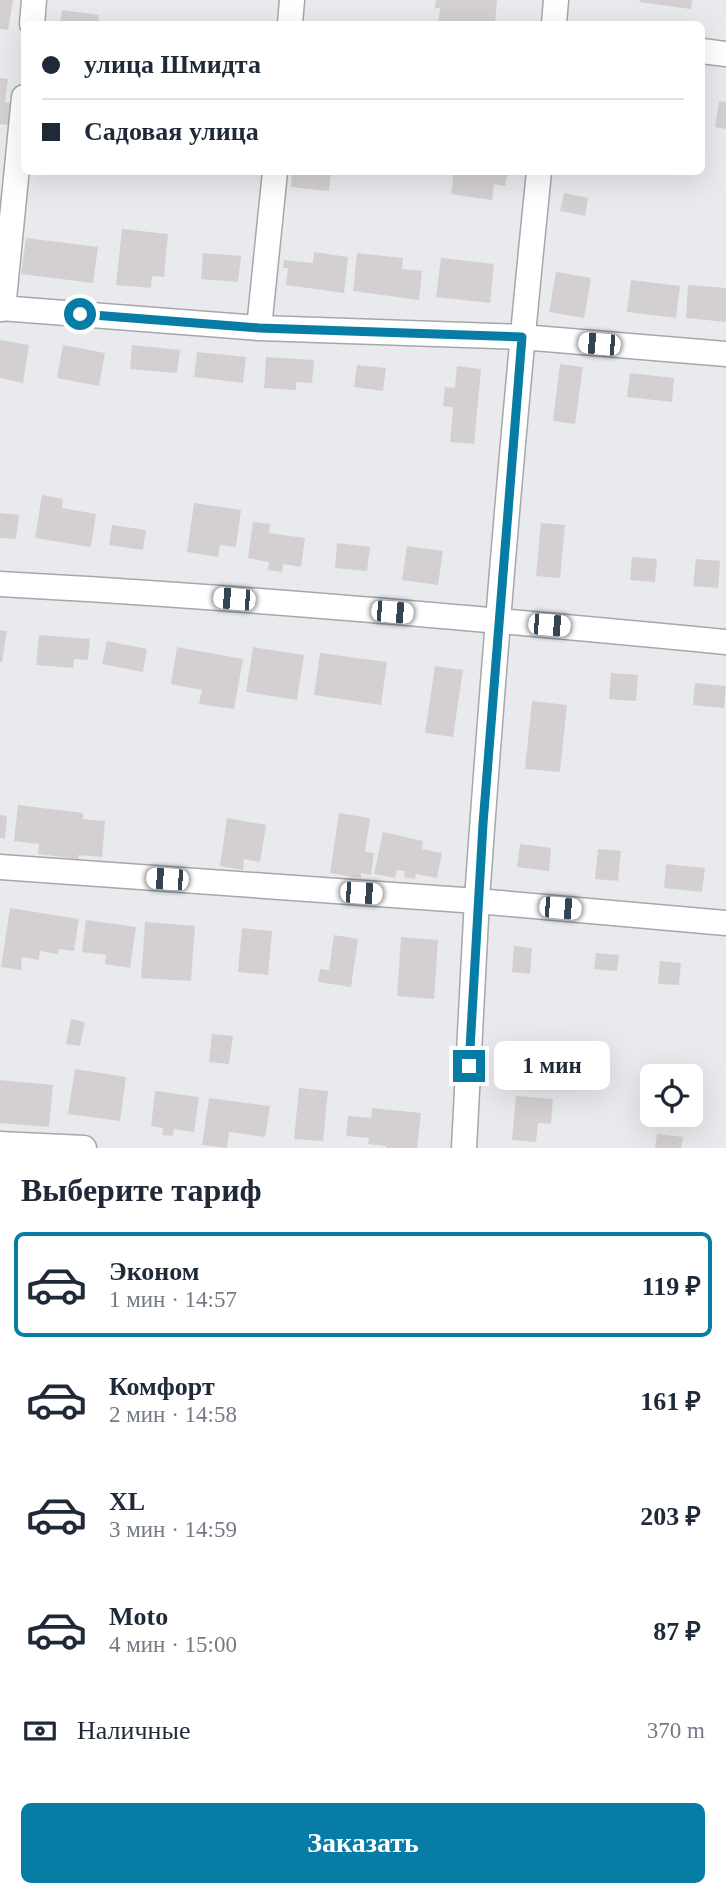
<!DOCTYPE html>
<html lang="ru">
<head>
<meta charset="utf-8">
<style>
	:root { --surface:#fff; --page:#f2f2f3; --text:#1f2937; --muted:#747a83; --line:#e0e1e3; --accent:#077ca4 }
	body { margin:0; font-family:"Times New Roman",serif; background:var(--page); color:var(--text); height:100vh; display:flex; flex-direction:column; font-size:26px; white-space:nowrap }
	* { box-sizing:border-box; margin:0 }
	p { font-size:23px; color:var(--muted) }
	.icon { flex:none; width:38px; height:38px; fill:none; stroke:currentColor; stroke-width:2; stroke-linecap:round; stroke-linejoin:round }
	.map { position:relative; height:1148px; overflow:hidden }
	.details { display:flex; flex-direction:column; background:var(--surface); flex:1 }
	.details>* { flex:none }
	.top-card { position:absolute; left:21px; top:21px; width:684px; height:154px; border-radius:10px; box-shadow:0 7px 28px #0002; display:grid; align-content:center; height:154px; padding:0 21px; background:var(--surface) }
	.fabs { position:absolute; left:640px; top:1064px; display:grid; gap:14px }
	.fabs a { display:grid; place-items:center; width:63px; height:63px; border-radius:10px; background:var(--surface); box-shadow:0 7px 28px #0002; font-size:35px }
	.end { position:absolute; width:32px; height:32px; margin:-16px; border:9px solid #077ca4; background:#fff; box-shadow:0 0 0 4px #fff }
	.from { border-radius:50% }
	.bubble { position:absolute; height:49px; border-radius:10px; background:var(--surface); box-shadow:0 7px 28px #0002; font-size:23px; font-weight:700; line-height:49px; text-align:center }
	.car { position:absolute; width:21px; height:42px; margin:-21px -10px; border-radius:9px; box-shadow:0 0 5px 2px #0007; background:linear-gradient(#fff 24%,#345 0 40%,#fff 0 76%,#345 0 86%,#fff 0) }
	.top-card b { display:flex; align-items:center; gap:24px; height:66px; font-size:26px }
	.top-card b+b { border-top:2px solid var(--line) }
	.top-card i { width:18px; height:18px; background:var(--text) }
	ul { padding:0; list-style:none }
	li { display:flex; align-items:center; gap:21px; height:105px; margin:0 14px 10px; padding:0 7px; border:4px solid transparent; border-radius:10px }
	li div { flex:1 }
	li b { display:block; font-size:26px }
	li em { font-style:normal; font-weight:700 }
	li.active { border-color:var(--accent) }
	li>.icon { width:63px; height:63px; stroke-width:1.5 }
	h2 { padding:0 21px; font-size:32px; line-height:84px }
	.pay { display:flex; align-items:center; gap:18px; height:77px; padding:0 21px; font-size:26px }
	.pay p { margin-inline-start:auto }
	.primary-button { display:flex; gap:14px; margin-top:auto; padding:14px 21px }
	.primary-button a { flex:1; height:80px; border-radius:10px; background:var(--accent); color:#fff; font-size:28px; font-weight:700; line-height:80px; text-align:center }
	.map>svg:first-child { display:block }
	.building { fill:#d4d0d2 }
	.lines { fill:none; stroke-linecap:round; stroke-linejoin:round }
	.minor-casing { stroke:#a6a7ab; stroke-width:27 }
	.minor { stroke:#fff; stroke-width:24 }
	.route { stroke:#077ca4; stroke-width:9 }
</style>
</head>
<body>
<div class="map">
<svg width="726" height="1148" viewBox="0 0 726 1148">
	<rect width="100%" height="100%" fill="#e8eaed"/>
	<path class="building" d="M 0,0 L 13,0 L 8,30 L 0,29 Z
		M 436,0 L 497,0 L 495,24 L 438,24 L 440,8 L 435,8 Z
		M 640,0 L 692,0 L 691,9 L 639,2 Z
		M 62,10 L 99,15 L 98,24 L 60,24 Z
		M 0,78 L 8,79 L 5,102 L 13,103 L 9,125 L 0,124 Z
		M 719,101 L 726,102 L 726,129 L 715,127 Z
		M 292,172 L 331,172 L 329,191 L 291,187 Z
		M 454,172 L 465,174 L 465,172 L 508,172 L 505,186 L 494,184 L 492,200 L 451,194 Z
		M 564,193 L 588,198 L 585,216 L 560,211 Z
		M 122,229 L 168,234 L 164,277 L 152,276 L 151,288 L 116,285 Z
		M 26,238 L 98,247 L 93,283 L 21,274 Z
		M 314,252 L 348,257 L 344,293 L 286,285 L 288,268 L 283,268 L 284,260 L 313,263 Z
		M 203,253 L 241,256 L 238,282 L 201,279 Z
		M 357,253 L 403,258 L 402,269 L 422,271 L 419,300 L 353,291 Z
		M 441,258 L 494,264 L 490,303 L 436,297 Z
		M 556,272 L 591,278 L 584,318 L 549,312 Z
		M 631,280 L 680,286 L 676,318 L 627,312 Z
		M 688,285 L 726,288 L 726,322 L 686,318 Z
		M 0,340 L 29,345 L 23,383 L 0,378 Z
		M 63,345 L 105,353 L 99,386 L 57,378 Z
		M 132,345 L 180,350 L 177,373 L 130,369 Z
		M 197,352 L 246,357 L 243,383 L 194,377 Z
		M 266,357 L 314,360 L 312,383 L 296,382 L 296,390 L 264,388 Z
		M 560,364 L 583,367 L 575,424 L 553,421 Z
		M 357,365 L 386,368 L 383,391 L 354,387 Z
		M 457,366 L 481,369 L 474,444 L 450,442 L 453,407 L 443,406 L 445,387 L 455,388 Z
		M 630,373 L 674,378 L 672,402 L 627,397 Z
		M 42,495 L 63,499 L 62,508 L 96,514 L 91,547 L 35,538 Z
		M 194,503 L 241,510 L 236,547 L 220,545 L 218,557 L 187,552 Z
		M 0,513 L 19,515 L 16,539 L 0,538 Z
		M 253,522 L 270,524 L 269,533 L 305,538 L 301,567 L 283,564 L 282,572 L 268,570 L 269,562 L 248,558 Z
		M 541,523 L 565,525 L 560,578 L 536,576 Z
		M 112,525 L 146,530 L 143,550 L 109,545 Z
		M 337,543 L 370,547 L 367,571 L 335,568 Z
		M 407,546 L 443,551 L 438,585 L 402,580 Z
		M 632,557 L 657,559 L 655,582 L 630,580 Z
		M 696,559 L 720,561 L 718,588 L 693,586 Z
		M 0,630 L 7,631 L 2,662 L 0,662 Z
		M 39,635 L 90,639 L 88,660 L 74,659 L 73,668 L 36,665 Z
		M 107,641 L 147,649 L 143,672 L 102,664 Z
		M 177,647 L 243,659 L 234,709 L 199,704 L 202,690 L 171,684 Z
		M 253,647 L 304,655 L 297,700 L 246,692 Z
		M 320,653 L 387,662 L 381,705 L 314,695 Z
		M 435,666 L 463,670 L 453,737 L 425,733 Z
		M 611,673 L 638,675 L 636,701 L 609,699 Z
		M 695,683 L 726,686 L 724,708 L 693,705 Z
		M 532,701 L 567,705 L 560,772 L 525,769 Z
		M 18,805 L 83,813 L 83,819 L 105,821 L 102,857 L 79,855 L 78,859 L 38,854 L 39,844 L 14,841 Z
		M 339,813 L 370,818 L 365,852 L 374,853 L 371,875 L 361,873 L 361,878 L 330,873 Z
		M 0,815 L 7,816 L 5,839 L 0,838 Z
		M 227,818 L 266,825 L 260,862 L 244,859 L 243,870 L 220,866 Z
		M 383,832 L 423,841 L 422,849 L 442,853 L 437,878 L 416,874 L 415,879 L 404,877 L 405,871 L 397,870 L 395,878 L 374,874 Z
		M 520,844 L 551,848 L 549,871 L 517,867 Z
		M 598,849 L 621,851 L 618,881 L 595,879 Z
		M 666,864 L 705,868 L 702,892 L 664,888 Z
		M 10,908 L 79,919 L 74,951 L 59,949 L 58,954 L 40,951 L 39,960 L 22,957 L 21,970 L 1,967 Z
		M 86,920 L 136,927 L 130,968 L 105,964 L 106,955 L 82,952 Z
		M 145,922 L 195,926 L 191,981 L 141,978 Z
		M 242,928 L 272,931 L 268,975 L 238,972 Z
		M 334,935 L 358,939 L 351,987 L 318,982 L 320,969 L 329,970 Z
		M 401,937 L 438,940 L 434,999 L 397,996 Z
		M 514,946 L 532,948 L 530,974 L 512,972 Z
		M 596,953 L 619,955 L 617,971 L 594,969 Z
		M 660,961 L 681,963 L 679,985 L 658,984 Z
		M 71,1019 L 85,1022 L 80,1046 L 66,1044 Z
		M 212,1034 L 233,1036 L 229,1064 L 209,1062 Z
		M 75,1069 L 126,1077 L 120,1121 L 68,1114 Z
		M 0,1080 L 53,1085 L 49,1127 L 0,1123 Z
		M 299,1088 L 328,1091 L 323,1141 L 294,1139 Z
		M 155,1091 L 199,1097 L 194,1132 L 174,1129 L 173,1136 L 162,1135 L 163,1128 L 151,1126 Z
		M 516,1096 L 553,1099 L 551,1124 L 538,1123 L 536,1142 L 512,1140 Z
		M 209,1098 L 270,1106 L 265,1137 L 229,1132 L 227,1148 L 202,1145 Z
		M 372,1108 L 421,1113 L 417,1148 L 386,1148 L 386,1146 L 368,1144 L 369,1138 L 346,1136 L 348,1116 L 371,1118 Z
		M 657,1134 L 683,1137 L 681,1148 L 655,1148 Z"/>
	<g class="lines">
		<defs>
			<path id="minor" d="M 32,24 L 34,0
				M 290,24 L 292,0
				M 554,24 L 556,0
				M 702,51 L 726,54
				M 0,308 L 259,328 L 522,337 L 726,354
				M 3,309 L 24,97
				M 259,328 L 275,172
				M 0,584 C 242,597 484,619 726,642
				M 0,867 L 477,901 L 726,923
				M 0,1144 L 84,1148
				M 464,1148 C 469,1065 472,982 477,899 C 494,657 514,414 539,172"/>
		</defs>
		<use href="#minor" class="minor-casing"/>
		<use href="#minor" class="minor"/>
	</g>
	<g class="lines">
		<path class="route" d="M 80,314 L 259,328 L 522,337 L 483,824 L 469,1066"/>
	</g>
</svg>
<div class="fabs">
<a><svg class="icon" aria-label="locate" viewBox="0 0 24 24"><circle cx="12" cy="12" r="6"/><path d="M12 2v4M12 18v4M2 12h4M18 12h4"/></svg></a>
</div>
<i class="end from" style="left:80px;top:314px"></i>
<i class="end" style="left:469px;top:1066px"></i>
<div class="bubble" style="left:494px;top:1041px;width:116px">1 мин</div>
<i class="car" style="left:599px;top:344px;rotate:275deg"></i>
<i class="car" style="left:234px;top:599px;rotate:275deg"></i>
<i class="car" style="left:392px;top:612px;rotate:95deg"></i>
<i class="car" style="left:549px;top:625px;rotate:95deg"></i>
<i class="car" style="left:167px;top:879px;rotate:274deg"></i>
<i class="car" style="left:361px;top:893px;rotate:94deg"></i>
<i class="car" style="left:560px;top:908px;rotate:95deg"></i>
<div class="top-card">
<b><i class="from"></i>улица Шмидта</b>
<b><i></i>Садовая улица</b>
</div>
</div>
<section class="details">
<h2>Выберите тариф</h2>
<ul>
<li class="active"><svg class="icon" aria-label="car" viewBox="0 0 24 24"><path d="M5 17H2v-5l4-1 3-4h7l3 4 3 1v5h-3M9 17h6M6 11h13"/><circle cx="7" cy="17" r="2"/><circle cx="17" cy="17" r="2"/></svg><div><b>Эконом</b><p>1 мин · 14:57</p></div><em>119 ₽</em></li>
<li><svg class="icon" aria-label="car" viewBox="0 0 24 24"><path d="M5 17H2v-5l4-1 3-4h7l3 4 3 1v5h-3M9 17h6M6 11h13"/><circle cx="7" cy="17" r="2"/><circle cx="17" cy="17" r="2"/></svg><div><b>Комфорт</b><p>2 мин · 14:58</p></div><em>161 ₽</em></li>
<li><svg class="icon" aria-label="car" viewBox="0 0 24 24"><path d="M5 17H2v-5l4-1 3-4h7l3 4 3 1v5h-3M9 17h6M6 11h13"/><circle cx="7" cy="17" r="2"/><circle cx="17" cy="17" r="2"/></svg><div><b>XL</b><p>3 мин · 14:59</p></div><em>203 ₽</em></li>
<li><svg class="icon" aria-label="car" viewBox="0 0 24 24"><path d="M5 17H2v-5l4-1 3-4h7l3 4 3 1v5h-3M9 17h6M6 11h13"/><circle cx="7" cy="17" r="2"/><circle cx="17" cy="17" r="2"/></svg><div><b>Moto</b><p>4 мин · 15:00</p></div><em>87 ₽</em></li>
</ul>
<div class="pay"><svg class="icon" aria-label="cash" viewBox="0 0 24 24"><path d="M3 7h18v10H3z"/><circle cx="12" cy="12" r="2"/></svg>Наличные<p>370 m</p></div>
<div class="primary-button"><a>Заказать</a></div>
</section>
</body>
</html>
